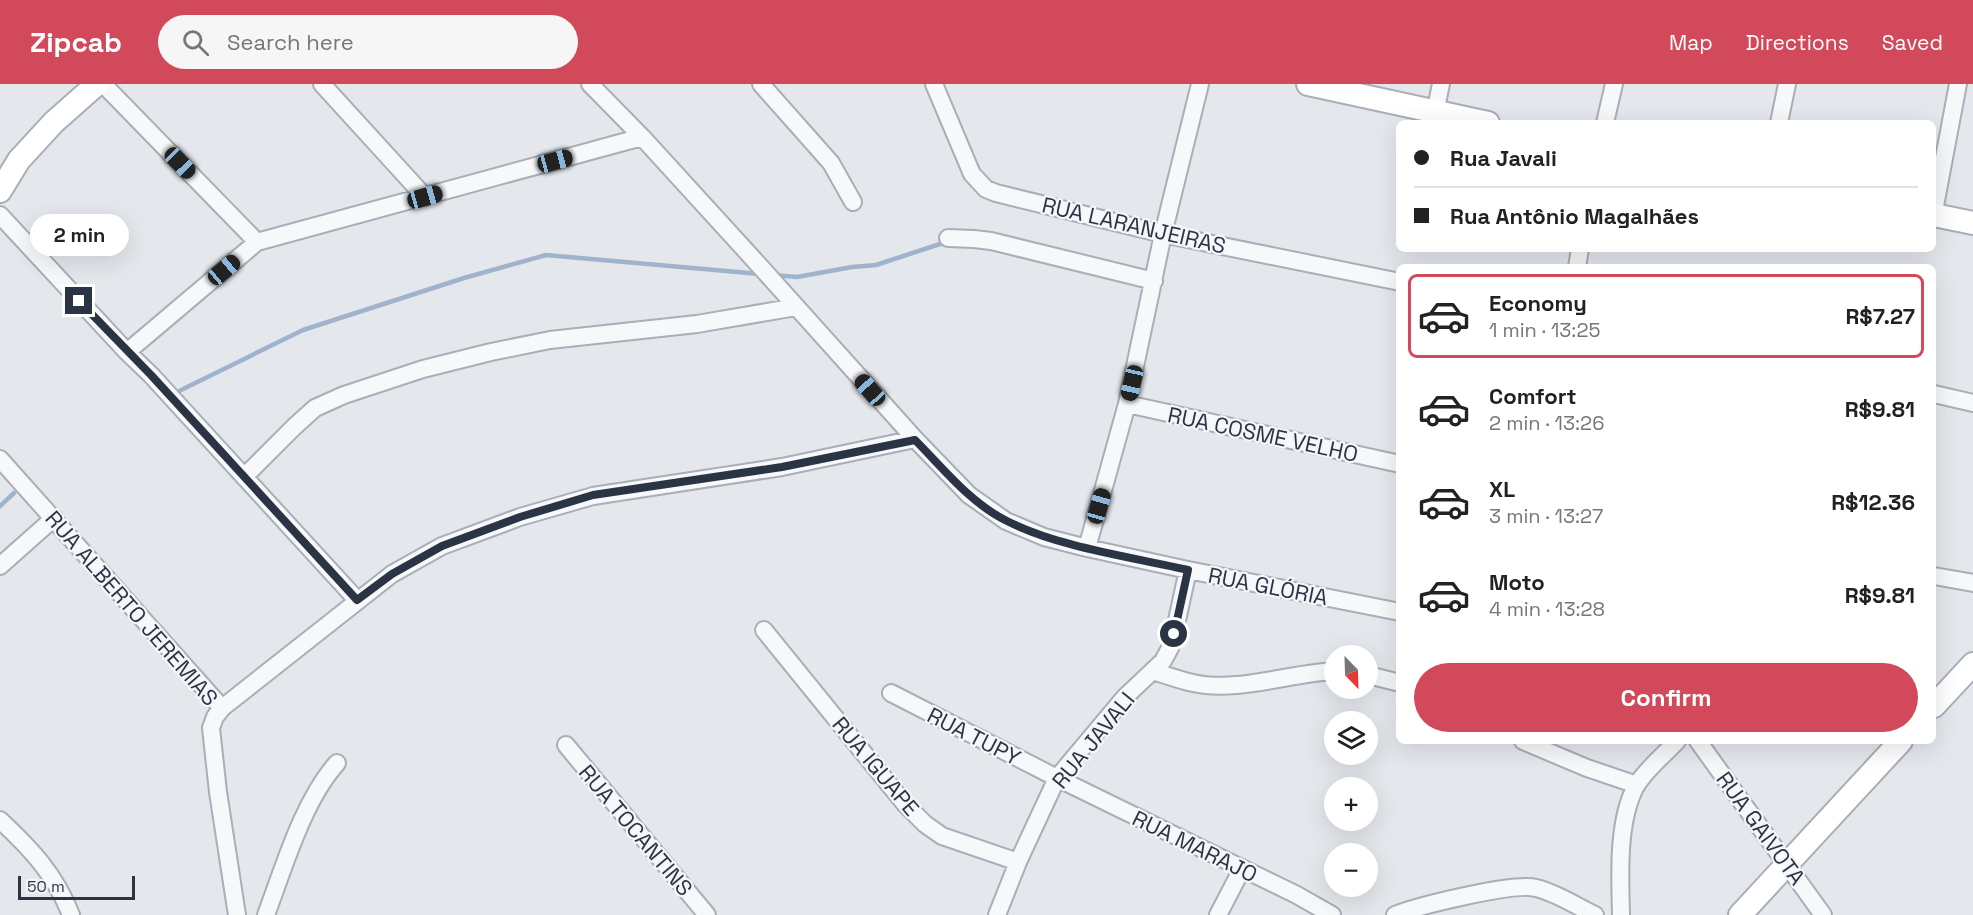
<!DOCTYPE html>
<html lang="en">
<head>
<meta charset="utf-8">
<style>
	:root { --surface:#fff; --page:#f6f6f6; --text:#222; --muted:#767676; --line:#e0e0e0; --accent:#d1495b }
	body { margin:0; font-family:"Space Grotesk",sans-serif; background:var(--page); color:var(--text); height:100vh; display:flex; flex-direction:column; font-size:22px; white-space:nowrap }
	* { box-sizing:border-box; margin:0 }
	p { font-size:20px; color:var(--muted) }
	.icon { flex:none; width:33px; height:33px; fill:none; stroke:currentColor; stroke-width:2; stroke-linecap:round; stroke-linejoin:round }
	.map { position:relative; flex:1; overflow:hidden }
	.panel { position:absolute; left:1396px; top:180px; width:540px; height:480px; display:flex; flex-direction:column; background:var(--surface); border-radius:9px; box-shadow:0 6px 24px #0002 }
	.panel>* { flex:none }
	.banner { position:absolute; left:1396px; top:36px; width:540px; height:132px; border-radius:9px; box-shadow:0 6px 24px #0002; display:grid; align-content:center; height:132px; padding:0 18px; background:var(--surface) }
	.needle { width:39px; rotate:157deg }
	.tools { position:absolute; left:1324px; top:561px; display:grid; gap:12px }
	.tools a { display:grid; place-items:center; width:54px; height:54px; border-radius:50%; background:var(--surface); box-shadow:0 6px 24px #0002; font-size:30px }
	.scale { position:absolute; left:18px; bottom:15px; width:117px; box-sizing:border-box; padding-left:6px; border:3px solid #2b3445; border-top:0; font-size:16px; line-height:21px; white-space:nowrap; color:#2b3445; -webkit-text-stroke:4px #f4f6f9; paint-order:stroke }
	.end { position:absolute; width:27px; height:27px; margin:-14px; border:8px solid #2b3445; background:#fff; box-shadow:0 0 0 3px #fff }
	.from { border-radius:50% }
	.bubble { position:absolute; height:42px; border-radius:21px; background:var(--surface); box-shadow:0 6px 24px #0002; font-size:20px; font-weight:700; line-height:42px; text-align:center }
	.car { position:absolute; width:18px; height:36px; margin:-18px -9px; border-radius:8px; box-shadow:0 0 4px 2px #0007; background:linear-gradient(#222 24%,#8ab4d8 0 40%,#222 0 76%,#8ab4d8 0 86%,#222 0) }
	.banner b { display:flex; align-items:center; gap:21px; height:57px; font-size:22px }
	.banner b+b { border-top:2px solid var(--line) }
	.banner i { width:15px; height:15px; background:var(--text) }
	ul { padding:10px 0 0; list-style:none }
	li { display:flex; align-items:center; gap:18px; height:84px; margin:0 12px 9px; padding:0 6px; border:3px solid transparent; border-radius:9px }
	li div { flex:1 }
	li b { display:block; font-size:22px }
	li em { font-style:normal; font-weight:700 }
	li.selected { border-color:var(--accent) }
	li>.icon { width:54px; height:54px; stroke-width:1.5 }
	.primary-button { display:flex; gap:12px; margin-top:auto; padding:12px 18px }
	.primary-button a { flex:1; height:69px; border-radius:36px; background:var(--accent); color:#fff; font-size:24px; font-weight:700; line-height:69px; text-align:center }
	header { display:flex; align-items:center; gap:36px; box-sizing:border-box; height:84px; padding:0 30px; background:var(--accent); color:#fff }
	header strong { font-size:28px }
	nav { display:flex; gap:33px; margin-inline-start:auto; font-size:21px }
	.search { width:420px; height:54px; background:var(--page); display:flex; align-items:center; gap:15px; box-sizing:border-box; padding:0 21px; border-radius:33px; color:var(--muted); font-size:22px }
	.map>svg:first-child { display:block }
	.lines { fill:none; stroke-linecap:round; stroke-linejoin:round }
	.stream { stroke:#9fb4cc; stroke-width:4.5 }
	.minor-casing { stroke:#a9aeb7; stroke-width:20 }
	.secondary-casing { stroke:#a9aeb7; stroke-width:26 }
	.minor { stroke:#f7f8fa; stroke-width:16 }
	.secondary { stroke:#fff; stroke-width:22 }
	.route { stroke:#2b3445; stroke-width:8 }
	.labels { text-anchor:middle; stroke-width:4.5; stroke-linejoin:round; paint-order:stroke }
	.street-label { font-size:22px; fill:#2b3445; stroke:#f4f6f9 }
</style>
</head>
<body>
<header>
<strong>Zipcab</strong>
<div class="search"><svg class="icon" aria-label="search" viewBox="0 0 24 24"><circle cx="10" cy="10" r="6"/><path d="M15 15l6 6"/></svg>Search here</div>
<nav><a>Map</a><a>Directions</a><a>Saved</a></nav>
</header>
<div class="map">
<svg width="1973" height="831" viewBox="0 0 1973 831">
	<rect width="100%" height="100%" fill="#e4e7ec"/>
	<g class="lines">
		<path class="stream" d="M 774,191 L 797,193 L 852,183 L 876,181 L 940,160 L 947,160
			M 175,309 L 303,246 L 464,194 L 546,171 L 760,190
			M 0,422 L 14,409"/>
		<defs>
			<path id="minor" d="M 103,0 L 257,158
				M 322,0 L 425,113
				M 590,0 L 642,53 L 757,179 L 915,355 L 969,411 L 1006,437 L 1044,453 L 1087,464 L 1188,486 L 1400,528
				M 761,0 L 831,79 L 853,118
				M 934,0 L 972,90 L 986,105 L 996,109 L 1163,150 L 1400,198
				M 1435,29 L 1441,0
				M 1605,39 L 1614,0
				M 1779,39 L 1787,0
				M 1934,127 L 1958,0
				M 0,131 L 127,268 L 151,291 L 357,516
				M 948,154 L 974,155 L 991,157 L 1154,197
				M 1577,183 L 1580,165
				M 127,268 L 257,158 L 642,53
				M 1934,310 L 1973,319
				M 1127,320 L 1400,380
				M 0,375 L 222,624
				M 244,393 L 294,343 L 315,324 L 344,311 L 423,285 L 491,268 L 550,256 L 697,240 L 796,223
				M 1087,464 L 1127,320 L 1163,150 L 1200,0
				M 0,482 L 54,434
				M 1934,492 L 1973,499
				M 764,546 L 905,720 L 925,740 L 942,752 L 1018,778
				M 1153,587 C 1166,591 1179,596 1193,599 C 1237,609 1290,589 1335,587
				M 1368,591 L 1400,599
				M 891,609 L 1057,694 L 1295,810 L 1332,831
				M 1523,657 L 1587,684 L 1637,701
				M 1698,657 L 1823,831
				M 566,661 L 707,831
				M 0,736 C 31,765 55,790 71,831
				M 237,831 L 218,708 L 211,644 L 215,633 L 222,624 L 392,490 L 442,462 L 520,433 L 593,412 L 782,383 L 915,355
				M 266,831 C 284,783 303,717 337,679
				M 997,831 L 1018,778 L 1057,694 L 1125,613 L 1163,577 L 1170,564 L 1174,550 L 1188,486
				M 1218,831 L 1242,785
				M 1395,831 C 1418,822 1514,798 1536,804 C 1557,809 1576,822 1595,831
				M 1621,831 C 1620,792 1617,737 1636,702 C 1646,685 1664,671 1677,657"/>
			<path id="secondary" d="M 1308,0 L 1488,39
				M 0,107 L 19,76 L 54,38 L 97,0
				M 1934,131 L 1973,139
				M 1934,622 L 1973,580
				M 1740,831 L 1901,657"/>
		</defs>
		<use href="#minor" class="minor-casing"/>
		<use href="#secondary" class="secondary-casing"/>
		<use href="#minor" class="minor"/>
		<use href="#secondary" class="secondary"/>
	</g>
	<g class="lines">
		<path class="route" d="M 79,217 L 151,291 L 357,516 L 392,490 L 442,462 L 520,433 L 593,411 L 782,383 L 915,356 C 943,384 970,419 1007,437 C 1058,463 1131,473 1188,486 L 1174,550"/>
	</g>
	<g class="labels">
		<g class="street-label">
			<text transform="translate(1134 141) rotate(13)" y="8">RUA LARANJEIRAS</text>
			<text transform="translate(1263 350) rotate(12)" y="8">RUA COSME VELHO</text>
			<text transform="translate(1268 502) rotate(11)" y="8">RUA GLÓRIA</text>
			<text transform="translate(132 524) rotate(49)" y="8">RUA ALBERTO JEREMIAS</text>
			<text transform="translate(974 652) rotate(27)" y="8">RUA TUPY</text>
			<text transform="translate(1093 656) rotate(-51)" y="8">RUA JAVALI</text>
			<text transform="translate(876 682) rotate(50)" y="8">RUA IGUAPE</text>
			<text transform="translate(1761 744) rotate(54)" y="8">RUA GAIVOTA</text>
			<text transform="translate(636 746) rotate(50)" y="8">RUA TOCANTINS</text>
			<text transform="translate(1195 762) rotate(26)" y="8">RUA MARAJO</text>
		</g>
	</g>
</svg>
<div class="tools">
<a><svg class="needle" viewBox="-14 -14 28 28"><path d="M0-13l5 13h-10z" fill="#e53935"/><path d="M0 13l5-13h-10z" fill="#767676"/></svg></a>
<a><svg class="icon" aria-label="layers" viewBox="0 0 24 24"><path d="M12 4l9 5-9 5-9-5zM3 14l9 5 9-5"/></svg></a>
<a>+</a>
<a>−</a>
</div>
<div class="scale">50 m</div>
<i class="end from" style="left:1174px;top:550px"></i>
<i class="end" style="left:79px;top:217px"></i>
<div class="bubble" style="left:30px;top:130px;width:99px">2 min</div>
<i class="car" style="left:555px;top:77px;rotate:75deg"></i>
<i class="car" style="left:180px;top:79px;rotate:136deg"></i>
<i class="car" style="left:425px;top:113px;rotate:74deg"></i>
<i class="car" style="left:224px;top:186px;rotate:50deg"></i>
<i class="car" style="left:1132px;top:299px;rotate:193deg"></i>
<i class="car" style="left:870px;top:306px;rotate:318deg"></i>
<i class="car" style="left:1099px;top:422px;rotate:16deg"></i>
<div class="banner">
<b><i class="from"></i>Rua Javali</b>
<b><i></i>Rua Antônio Magalhães</b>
</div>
<section class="panel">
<ul>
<li class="selected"><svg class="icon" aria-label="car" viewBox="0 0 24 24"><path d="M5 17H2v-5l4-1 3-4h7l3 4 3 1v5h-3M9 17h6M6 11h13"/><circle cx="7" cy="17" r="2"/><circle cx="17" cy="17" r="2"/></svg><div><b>Economy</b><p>1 min · 13:25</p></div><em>R$7.27</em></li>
<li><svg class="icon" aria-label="car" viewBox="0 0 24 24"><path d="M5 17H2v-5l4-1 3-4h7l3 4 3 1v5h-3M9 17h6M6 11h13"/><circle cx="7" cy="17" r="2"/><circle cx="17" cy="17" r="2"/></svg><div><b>Comfort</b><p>2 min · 13:26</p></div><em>R$9.81</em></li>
<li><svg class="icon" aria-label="car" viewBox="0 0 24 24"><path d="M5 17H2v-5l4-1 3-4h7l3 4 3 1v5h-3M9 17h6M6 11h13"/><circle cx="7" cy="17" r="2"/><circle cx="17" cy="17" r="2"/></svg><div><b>XL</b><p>3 min · 13:27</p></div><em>R$12.36</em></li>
<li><svg class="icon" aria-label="car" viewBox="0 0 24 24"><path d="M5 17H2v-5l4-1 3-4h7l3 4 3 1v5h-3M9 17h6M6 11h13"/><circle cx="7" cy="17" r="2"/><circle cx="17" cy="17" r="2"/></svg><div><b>Moto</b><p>4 min · 13:28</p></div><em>R$9.81</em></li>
</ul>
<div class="primary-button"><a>Confirm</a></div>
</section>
</div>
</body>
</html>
